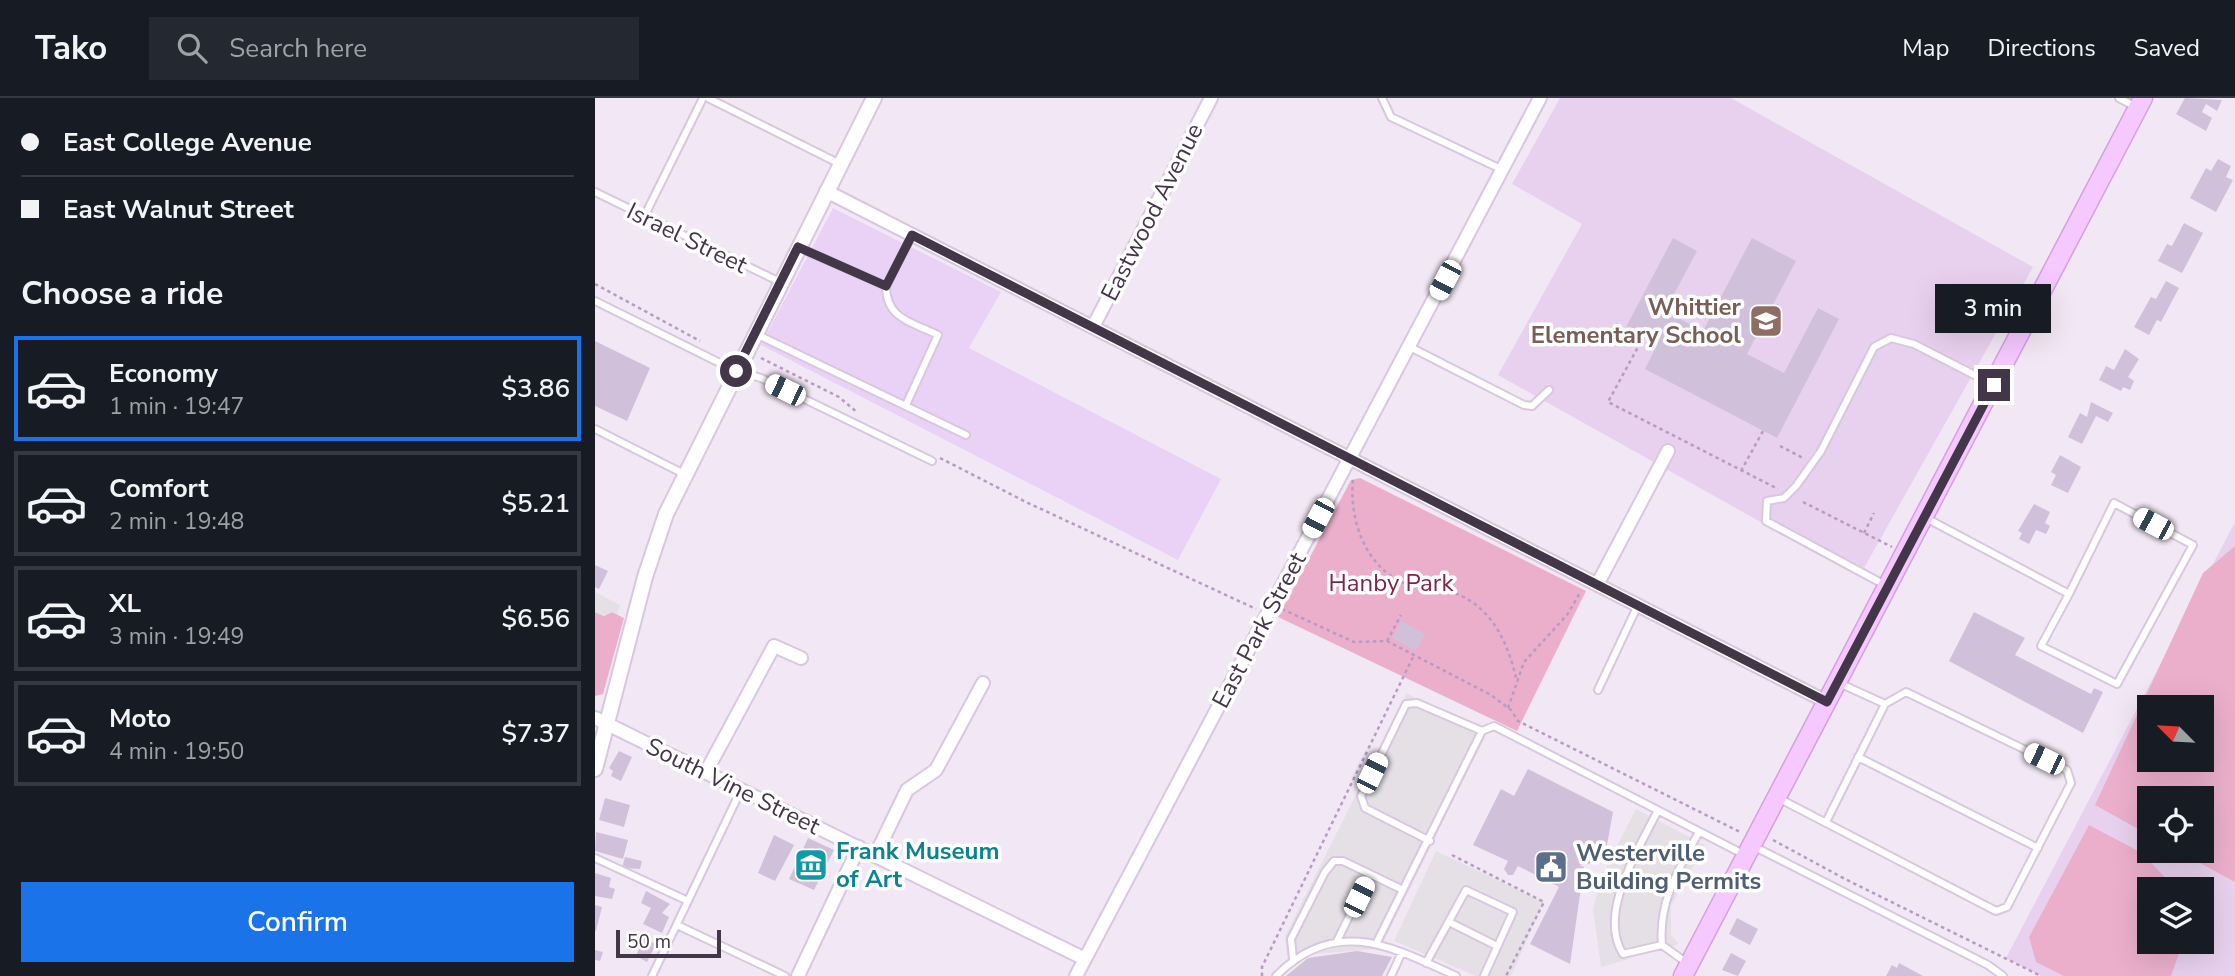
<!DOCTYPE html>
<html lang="en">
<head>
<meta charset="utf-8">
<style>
	:root { --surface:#171b24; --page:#242831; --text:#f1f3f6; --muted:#9ea1a6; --line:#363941; --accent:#1a73e8 }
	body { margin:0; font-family:"Nunito Sans",sans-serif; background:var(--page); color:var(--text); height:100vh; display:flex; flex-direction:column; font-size:26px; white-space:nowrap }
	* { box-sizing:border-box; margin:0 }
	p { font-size:23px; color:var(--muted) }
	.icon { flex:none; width:38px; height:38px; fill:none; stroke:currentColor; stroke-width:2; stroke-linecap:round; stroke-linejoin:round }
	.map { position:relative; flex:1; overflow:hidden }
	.side { display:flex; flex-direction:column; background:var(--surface); width:595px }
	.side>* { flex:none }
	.top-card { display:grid; align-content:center; height:154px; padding:0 21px; background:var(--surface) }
	.needle { width:46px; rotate:294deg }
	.fabs { position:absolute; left:1542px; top:597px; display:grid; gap:14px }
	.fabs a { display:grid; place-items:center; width:77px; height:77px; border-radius:0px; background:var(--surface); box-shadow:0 7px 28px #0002; font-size:35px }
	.scale { position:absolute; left:21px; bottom:18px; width:105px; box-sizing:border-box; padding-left:7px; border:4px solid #433649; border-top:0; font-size:19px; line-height:24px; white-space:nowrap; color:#433649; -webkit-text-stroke:5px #fff; paint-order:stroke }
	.end { position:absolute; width:32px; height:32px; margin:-16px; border:9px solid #433649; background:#fff; box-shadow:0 0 0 4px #fff }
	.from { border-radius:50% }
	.bubble { position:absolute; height:49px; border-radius:0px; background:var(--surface); box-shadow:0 7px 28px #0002; font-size:23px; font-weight:600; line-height:49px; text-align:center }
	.car { position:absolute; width:21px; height:42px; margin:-21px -10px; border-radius:9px; box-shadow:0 0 5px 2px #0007; background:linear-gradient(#fff 24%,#345 0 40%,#fff 0 76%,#345 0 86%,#fff 0) }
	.top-card b { display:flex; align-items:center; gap:24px; height:66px; font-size:26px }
	.top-card b+b { border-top:2px solid var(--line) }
	.top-card i { width:18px; height:18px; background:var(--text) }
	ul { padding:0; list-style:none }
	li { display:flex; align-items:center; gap:21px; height:105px; margin:0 14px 10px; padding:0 7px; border:4px solid var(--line); border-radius:0px }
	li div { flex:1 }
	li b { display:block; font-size:26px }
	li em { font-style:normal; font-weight:600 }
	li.active { border-color:var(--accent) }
	li>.icon { width:63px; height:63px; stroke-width:1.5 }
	h2 { padding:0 21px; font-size:32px; line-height:84px }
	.action { display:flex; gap:14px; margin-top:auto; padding:14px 21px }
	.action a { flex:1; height:80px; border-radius:0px; background:var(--accent); color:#fff; font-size:28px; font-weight:600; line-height:80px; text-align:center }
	header { display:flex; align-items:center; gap:42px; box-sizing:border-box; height:98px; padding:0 35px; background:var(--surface); border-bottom:2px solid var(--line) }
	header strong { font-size:33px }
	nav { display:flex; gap:38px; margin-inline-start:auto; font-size:24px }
	.search { width:490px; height:63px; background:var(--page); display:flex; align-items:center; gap:18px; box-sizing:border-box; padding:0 24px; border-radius:0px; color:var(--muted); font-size:26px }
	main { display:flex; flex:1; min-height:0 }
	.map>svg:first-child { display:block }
	.commercial { fill:#ead2f7 }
	.education { fill:#e8d1ee; fill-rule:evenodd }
	.green { fill:#ebafcc; fill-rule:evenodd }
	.parking { fill:#e4e0e6 }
	.building { fill:#d1c0da }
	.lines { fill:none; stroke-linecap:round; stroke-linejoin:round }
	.service-casing { stroke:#d8c7df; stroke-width:10 }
	.minor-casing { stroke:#d8c7df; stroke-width:16 }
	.tertiary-casing { stroke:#d8c7df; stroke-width:18 }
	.secondary-casing { stroke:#d69ee3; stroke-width:21 }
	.path { stroke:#b89ac3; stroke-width:2.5; stroke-dasharray:3.5 3.5; stroke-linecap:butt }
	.service { stroke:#fff; stroke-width:6 }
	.minor { stroke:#fff; stroke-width:12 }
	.tertiary { stroke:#fff; stroke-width:14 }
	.secondary { stroke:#f5c8ff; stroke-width:18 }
	.route { stroke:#433649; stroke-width:9 }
	.labels { text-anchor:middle; stroke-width:7; stroke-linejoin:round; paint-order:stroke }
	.street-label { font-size:24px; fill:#433649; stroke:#fff }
	.education-label { font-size:24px; font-weight:bold; fill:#785e54; stroke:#fff; text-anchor:end }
	.park-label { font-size:24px; fill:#7e2641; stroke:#fff }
	.culture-label { font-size:24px; font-weight:bold; fill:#0d838f; stroke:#fff; text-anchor:start }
	.service-label { font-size:24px; font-weight:bold; fill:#4e5e75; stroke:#fff; text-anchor:start }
</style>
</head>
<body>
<header>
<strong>Tako</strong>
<div class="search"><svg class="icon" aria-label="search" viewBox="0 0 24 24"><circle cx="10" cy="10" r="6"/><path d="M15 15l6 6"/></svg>Search here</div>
<nav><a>Map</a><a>Directions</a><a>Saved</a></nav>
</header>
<main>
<section class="side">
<div class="top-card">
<b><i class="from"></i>East College Avenue</b>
<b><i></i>East Walnut Street</b>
</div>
<h2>Choose a ride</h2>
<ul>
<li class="active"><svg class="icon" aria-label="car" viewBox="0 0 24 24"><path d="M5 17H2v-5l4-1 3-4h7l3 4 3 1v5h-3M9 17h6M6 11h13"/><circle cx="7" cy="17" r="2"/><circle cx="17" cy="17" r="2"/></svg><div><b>Economy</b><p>1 min · 19:47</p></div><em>$3.86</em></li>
<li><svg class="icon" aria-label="car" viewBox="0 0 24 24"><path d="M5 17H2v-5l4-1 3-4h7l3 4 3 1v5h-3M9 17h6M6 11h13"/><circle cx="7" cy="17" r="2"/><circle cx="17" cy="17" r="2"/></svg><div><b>Comfort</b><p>2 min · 19:48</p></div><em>$5.21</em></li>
<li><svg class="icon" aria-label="car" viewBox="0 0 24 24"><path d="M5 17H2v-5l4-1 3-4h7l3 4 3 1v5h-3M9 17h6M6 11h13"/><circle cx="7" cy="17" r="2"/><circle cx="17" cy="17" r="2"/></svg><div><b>XL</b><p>3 min · 19:49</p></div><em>$6.56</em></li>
<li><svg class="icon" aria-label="car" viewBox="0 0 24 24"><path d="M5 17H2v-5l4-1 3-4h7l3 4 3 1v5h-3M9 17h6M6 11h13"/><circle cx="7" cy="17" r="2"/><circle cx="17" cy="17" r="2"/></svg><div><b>Moto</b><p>4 min · 19:50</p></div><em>$7.37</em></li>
</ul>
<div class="action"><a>Confirm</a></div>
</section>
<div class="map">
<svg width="1640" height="878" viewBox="0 0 1640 878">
	<rect width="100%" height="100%" fill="#f2e8f5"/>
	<path class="commercial" d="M 238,110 L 406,194 L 374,250 L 626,381 L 583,462 L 166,247 Z"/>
	<path class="education" d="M 965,0 L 1136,0 L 1438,169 L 1264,479 L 903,277 L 987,126 L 917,86 Z
		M 1640,424 L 1640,878 L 1446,878 L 1411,860 ZM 1554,609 L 1606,609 L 1606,662 L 1554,662 ZM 1554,700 L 1606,700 L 1606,752 L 1554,752 ZM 1554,791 L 1606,791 L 1606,844 L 1554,844 Z"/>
	<path class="green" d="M 765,380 L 991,493 L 922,633 L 683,519 L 756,382 Z
		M 1640,448 L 1640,784 L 1583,753 L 1606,752 L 1606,700 L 1554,700 L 1554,737 L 1500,707 L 1608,475 ZM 1554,609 L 1606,609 L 1606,662 L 1554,662 Z
		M 0,514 L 9,518 L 17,514 L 29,520 L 8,596 L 0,598 Z
		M 1494,727 L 1547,755 L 1577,787 L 1579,791 L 1554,791 L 1554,844 L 1588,844 L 1576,878 L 1469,878 L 1441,864 L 1434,839 Z"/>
	<path class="parking" d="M 0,494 L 25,507 L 22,516 L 16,514 L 9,518 L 0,514 Z
		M 812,595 L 889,641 L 785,851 L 692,858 L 690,838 Z
		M 1041,711 L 1110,747 L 1076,808 L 1076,837 L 1084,846 L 1006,869 L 998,811 L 1007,777 Z
		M 841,753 L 949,804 L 916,878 L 881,878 L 799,843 Z"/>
	<path class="building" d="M 1590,0 L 1627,2 L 1622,13 L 1611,6 L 1607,14 L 1617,20 L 1611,33 L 1581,16 Z
		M 1623,61 L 1636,68 L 1631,79 L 1638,82 L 1621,114 L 1595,100 L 1611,70 L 1616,73 Z
		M 1589,125 L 1608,135 L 1587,175 L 1563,163 L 1572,146 L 1577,148 Z
		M 1078,140 L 1102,153 L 1070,213 L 1108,233 L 1157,140 L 1201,163 L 1152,256 L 1189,275 L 1223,210 L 1244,221 L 1182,340 L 1050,271 L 1063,245 L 1031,229 Z
		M 1571,183 L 1584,190 L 1566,224 L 1562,222 L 1554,237 L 1539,229 L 1556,199 L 1561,201 Z
		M 0,243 L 55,270 L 32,323 L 0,308 Z
		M 1530,251 L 1544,261 L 1533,279 L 1539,283 L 1535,292 L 1528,289 L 1526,293 L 1504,282 L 1511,268 L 1519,272 Z
		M 1496,304 L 1518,315 L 1513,324 L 1501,318 L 1487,346 L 1473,339 L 1485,315 L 1492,319 Z
		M 1465,357 L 1486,369 L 1473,395 L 1456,387 L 1461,377 L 1456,374 Z
		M 1439,406 L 1455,414 L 1450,425 L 1455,428 L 1451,436 L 1441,432 L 1434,446 L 1424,441 L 1427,435 L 1423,433 Z
		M 0,467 L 13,473 L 4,491 L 0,489 Z
		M 1379,514 L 1430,540 L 1420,557 L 1496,596 L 1499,590 L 1508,594 L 1488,635 L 1354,563 Z
		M 806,523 L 830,536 L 821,553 L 797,540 Z
		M 24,653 L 37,659 L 26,683 L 16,678 L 18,673 L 14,670 Z
		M 933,671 L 1018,714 L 1009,763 L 1003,760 L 994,766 L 984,767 L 989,769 L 975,866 L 935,846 L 964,789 L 923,768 L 918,777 L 913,777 L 909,771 L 913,763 L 878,747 L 906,691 L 919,698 Z
		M 10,700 L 35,707 L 29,729 L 4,722 Z
		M 1,734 L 33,742 L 28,761 L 0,753 Z
		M 179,737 L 199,747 L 180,783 L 163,775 Z
		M 213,740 L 239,752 L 219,792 L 194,781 Z
		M 30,759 L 47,763 L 45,771 L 27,770 Z
		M 0,775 L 16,780 L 14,789 L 20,791 L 17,801 L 0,798 Z
		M 51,793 L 75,806 L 67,815 L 74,819 L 67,835 L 48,826 L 56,810 L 46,805 Z
		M 0,807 L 7,809 L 1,833 L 0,833 Z
		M 1142,820 L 1163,831 L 1155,847 L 1134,836 Z
		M 49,840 L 61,846 L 52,864 L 41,858 Z
		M 0,852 L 8,854 L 5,863 L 0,862 Z
		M 762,853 L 797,859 L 787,878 L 691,878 L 713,860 Z
		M 1136,855 L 1151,863 L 1143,878 L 1127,872 Z
		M 1304,865 L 1328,878 L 1291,878 L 1297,867 L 1302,870 Z"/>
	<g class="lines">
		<defs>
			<path id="service" d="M 113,0 L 245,66
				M 787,0 L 796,19 L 908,72
				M 1524,0 L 1541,9
				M 0,94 L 185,184
				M 49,119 L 108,0
				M 205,150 L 291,188 L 317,137
				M 291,188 C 291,221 317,224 343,237 L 311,307
				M 0,203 L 141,273 L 166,280 L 337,363
				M 161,236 L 371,337
				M 815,249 L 929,307 L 937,308 L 954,292
				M 0,331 L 89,376
				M 1331,420 L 1474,496 L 1446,548 L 1522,586 L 1598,447 L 1519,405 L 1474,496
				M 1290,487 L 1171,423 L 1172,403 L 1189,400 L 1201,388 L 1226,353 L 1279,249 L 1296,240 L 1319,246 L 1397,286
				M 1244,585 L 1290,606
				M 1003,592 L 1043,507
				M 1263,659 L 1443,750
				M 1185,701 L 1401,813 L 1412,809 L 1476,685 L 1472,672 L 1311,594 L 1290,606 L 1231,724
				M 1062,714 C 1044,751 1002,815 1028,856 L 1067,847
				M 835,743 L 770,710 L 766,698 L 811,606 L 822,605 L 887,633
				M 1158,748 L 1393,867 L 1408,878
				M 0,760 L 93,803
				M 854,824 L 902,848
				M 82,827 L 190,878
				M 742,843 L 775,776
				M 782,844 L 887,633 L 899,628 L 1148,756
				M 698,861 L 696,841 L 730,774 L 739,763 L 748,763 L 808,792
				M 831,865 L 871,792 L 918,814 L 889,878
				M 1092,865 L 1067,847 C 1063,804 1084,770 1104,734
				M 57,878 L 146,692
				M 681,878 C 740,818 796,848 861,878
				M 796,878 L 807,854"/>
			<path id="minor" d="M 231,93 L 1232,604
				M 498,229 L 616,0
				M 1002,487 L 1073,353
				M 0,620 L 490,861
				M 111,674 L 179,548 L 206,560
				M 280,758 L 312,692 L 341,672 L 388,585
				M 203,878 L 264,749
				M 481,878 L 945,0"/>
			<path id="tertiary" d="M 0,671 L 50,479 L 71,416 L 279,0"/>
			<path id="secondary" d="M 1088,878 L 1548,0"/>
		</defs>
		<use href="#service" class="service-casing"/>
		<use href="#minor" class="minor-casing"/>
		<use href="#tertiary" class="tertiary-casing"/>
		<use href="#secondary" class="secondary-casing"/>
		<path class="path" d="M 0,186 L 105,243
			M 1049,238 L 1013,304 L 1183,391
			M 166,260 L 244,299 L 263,315
			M 1185,348 L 1210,361
			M 345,360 L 431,404 L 661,511
			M 1146,373 L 1168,333
			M 758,382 C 754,423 771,472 814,487 C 830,491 847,491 862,496 C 897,510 913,545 921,580
			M 1208,404 L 1297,449
			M 1269,435 L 1279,415
			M 687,511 L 759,544 L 792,543 L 896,597 L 916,612 L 923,623 L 1147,735
			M 792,543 L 806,517
			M 913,610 L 929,564 L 972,517 L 986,493
			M 1178,742 L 1250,781 L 1446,878
			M 857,757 L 949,804 L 911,878
			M 667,878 L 667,869 L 819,557"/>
		<use href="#service" class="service"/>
		<use href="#minor" class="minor"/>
		<use href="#tertiary" class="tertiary"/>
		<use href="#secondary" class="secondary"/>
	</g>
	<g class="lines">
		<path class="route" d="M 141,273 L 203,149 L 291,188 L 317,137 L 1232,604 L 1399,287"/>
	</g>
	<defs>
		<symbol id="school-square" viewBox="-11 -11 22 22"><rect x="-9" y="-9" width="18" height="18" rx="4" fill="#8d6e63" stroke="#fff"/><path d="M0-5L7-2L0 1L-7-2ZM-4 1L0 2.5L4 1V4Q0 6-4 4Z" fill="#fff"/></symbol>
		<symbol id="museum-square" viewBox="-11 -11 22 22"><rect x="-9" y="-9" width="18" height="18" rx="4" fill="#0f9aa8" stroke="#fff"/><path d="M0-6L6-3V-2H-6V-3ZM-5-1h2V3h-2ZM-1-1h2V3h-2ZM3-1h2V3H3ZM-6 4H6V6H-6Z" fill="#fff"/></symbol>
		<symbol id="civic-square" viewBox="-11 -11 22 22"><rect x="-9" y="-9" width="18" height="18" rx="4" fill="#5c6f8a" stroke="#fff"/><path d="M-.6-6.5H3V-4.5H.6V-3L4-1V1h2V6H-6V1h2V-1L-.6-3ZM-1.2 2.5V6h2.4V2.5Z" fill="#fff"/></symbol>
	</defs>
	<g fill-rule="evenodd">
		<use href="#school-square" x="1152" y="204" width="38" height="38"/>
		<use href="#museum-square" x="197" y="748" width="38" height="38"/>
		<use href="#civic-square" x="937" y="750" width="38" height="38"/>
	</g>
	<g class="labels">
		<g class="street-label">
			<text transform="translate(557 114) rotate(-63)" y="8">Eastwood Avenue</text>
			<text transform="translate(92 140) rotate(26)" y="8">Israel Street</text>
			<text transform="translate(664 532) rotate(-62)" y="8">East Park Street</text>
			<text transform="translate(138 688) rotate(26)" y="8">South Vine Street</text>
		</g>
		<g class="education-label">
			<text x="1146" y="217">Whittier<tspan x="1146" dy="28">Elementary School</tspan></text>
		</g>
		<g class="park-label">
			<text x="796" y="493">Hanby Park</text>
		</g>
		<g class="culture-label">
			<text x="241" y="761">Frank Museum<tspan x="241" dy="28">of Art</tspan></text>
		</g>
		<g class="service-label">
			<text x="981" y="763">Westerville<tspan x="981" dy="28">Building Permits</tspan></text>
		</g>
	</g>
</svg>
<div class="fabs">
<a><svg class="needle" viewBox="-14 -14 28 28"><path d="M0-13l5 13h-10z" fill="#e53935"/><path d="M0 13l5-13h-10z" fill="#9ea1a6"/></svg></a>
<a><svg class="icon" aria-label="locate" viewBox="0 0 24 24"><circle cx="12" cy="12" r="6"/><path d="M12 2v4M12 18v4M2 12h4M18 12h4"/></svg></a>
<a><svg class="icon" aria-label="layers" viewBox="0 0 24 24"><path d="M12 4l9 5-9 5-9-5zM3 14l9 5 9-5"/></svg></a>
</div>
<div class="scale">50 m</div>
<i class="end from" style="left:141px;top:273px"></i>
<i class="end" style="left:1399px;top:287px"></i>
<div class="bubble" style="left:1340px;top:186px;width:116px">3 min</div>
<i class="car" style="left:850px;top:182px;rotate:208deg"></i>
<i class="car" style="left:190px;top:292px;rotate:296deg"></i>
<i class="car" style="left:723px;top:420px;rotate:208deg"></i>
<i class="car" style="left:1558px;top:426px;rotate:298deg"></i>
<i class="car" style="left:1449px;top:661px;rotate:296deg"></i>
<i class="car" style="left:777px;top:675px;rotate:26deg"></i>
<i class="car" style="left:764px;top:799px;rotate:26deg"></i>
</div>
</main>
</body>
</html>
